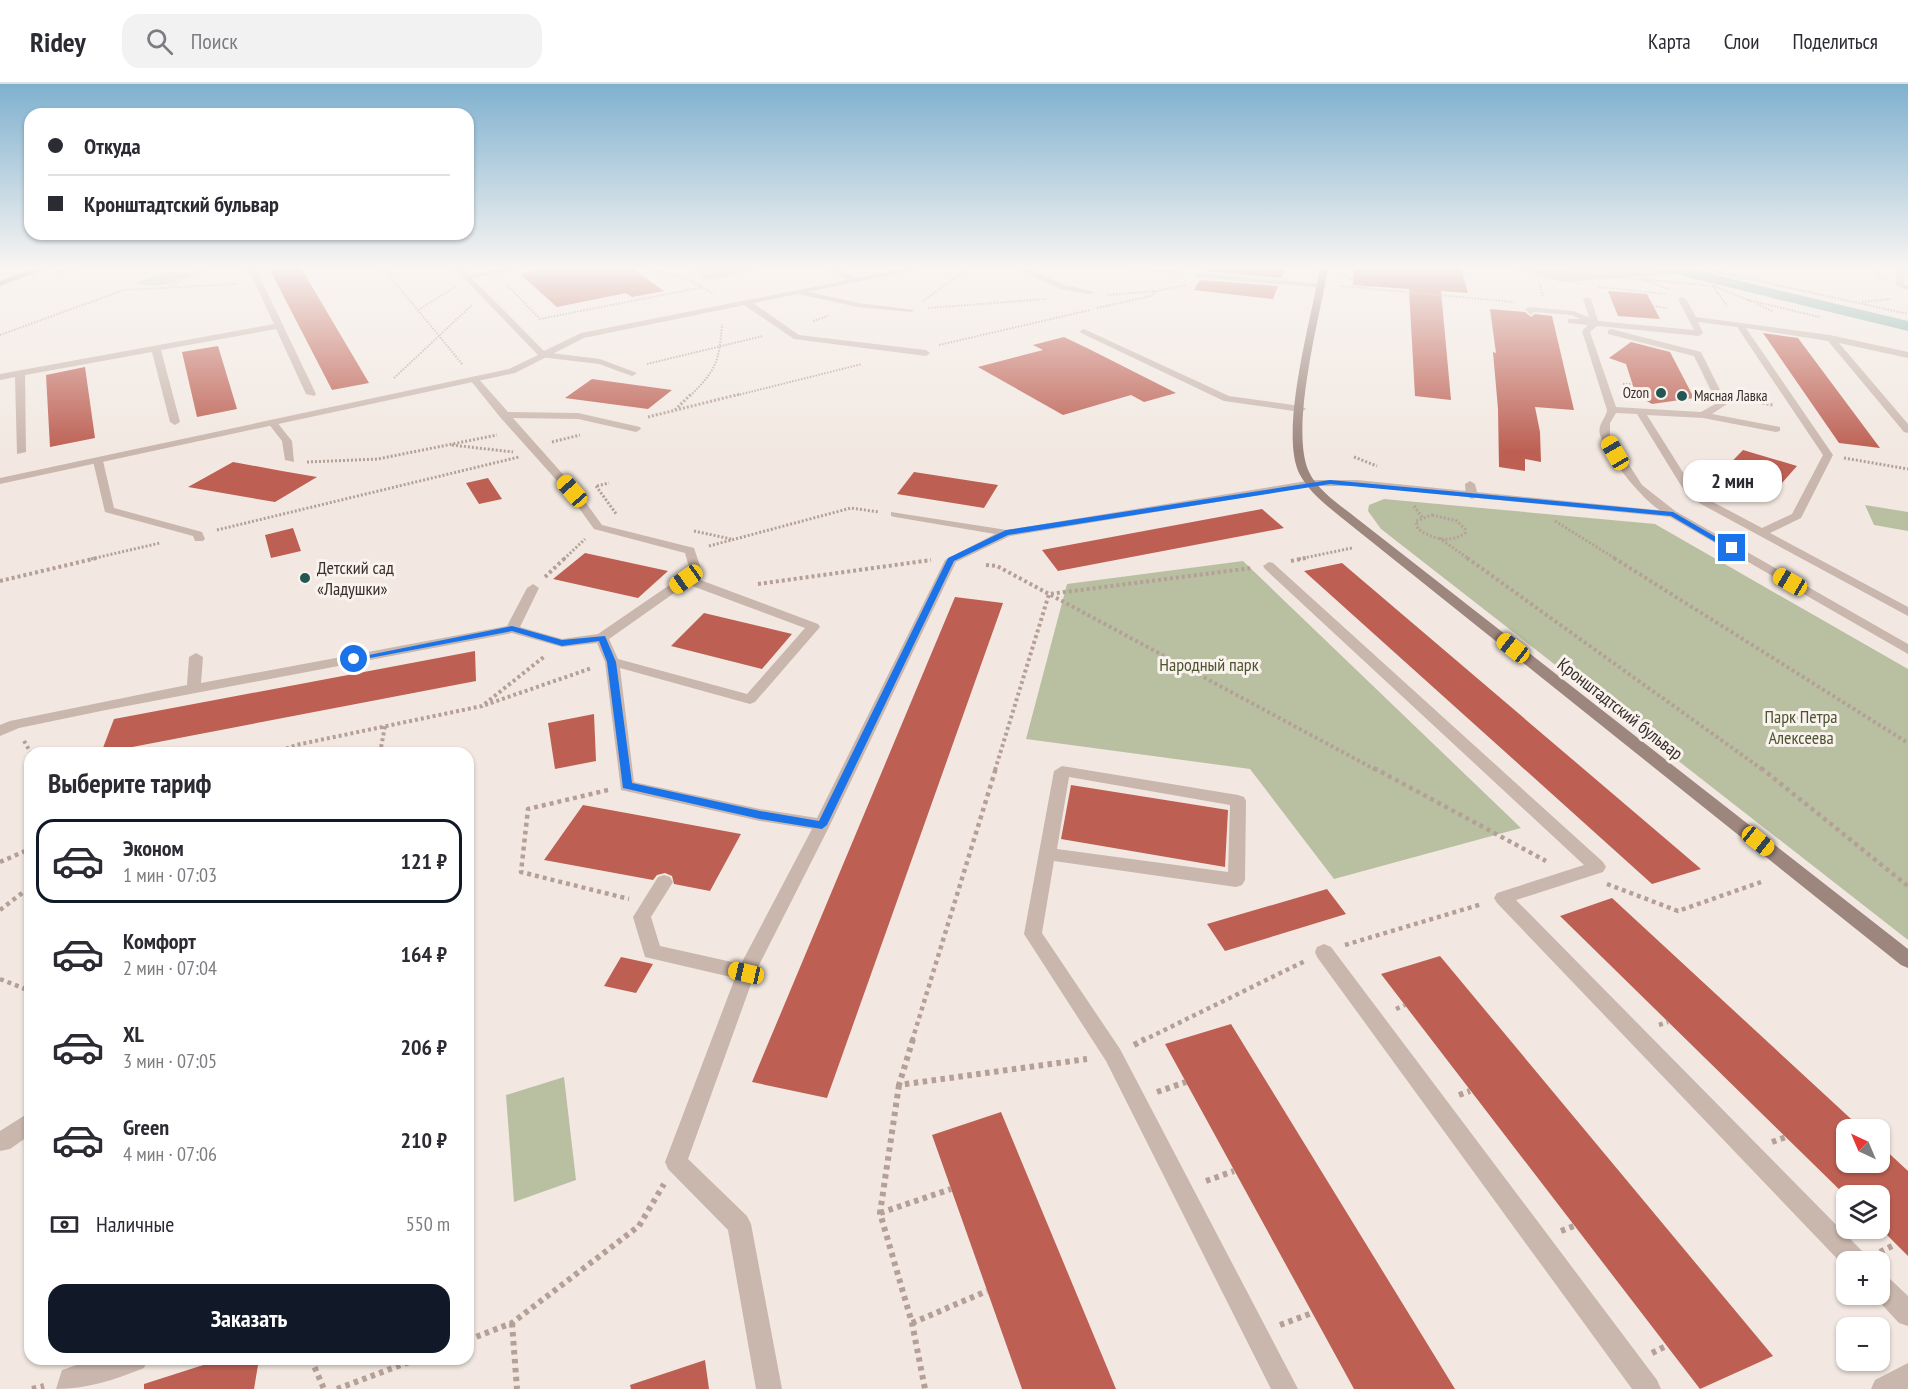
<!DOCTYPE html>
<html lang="ru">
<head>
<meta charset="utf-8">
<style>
	:root { --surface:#fff; --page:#f2f2f3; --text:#2b2b33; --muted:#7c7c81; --line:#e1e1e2; --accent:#111827 }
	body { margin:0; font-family:"PT Sans Narrow",sans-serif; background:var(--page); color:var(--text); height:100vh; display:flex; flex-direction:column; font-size:22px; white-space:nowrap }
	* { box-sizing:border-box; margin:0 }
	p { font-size:20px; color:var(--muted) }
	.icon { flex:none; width:33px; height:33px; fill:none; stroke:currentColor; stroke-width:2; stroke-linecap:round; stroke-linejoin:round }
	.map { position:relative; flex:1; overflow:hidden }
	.side { position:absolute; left:24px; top:663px; width:450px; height:618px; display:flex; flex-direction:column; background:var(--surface); border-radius:18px; box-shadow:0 2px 4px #0004 }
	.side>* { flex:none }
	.top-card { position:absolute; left:24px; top:24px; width:450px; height:132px; border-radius:18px; box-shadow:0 2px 4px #0004; display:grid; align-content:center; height:132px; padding:0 24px; background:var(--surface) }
	.needle { width:39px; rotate:316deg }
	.controls { position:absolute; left:1836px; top:1035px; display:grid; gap:12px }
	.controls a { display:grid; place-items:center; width:54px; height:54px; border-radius:12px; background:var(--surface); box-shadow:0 2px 4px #0004; font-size:30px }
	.end { position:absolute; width:27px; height:27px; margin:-14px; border:8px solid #1a73e8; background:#fff; box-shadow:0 0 0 3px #fff }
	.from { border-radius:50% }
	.bubble { position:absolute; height:42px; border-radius:18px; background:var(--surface); box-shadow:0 2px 4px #0004; font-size:20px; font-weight:700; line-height:42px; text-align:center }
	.car { position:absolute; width:18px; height:36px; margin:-18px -9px; border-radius:8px; box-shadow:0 0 4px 2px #0007; background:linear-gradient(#f5c518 24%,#345 0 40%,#f5c518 0 76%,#345 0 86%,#f5c518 0) }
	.top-card b { display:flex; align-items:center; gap:21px; height:57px; font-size:22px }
	.top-card b+b { border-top:2px solid var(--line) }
	.top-card i { width:15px; height:15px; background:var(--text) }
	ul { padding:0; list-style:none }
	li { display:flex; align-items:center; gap:18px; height:84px; margin:0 12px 9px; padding:0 12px; border:3px solid transparent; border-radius:18px }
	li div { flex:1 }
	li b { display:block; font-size:22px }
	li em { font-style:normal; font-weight:700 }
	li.current { border-color:var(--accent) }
	li>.icon { width:54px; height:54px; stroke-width:1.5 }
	h2 { padding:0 24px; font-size:27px; line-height:72px }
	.pay { display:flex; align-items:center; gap:15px; height:66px; padding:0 24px; font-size:22px }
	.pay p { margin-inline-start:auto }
	.primary-button { display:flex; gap:12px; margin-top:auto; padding:12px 24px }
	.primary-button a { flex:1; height:69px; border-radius:18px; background:var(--accent); color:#fff; font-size:24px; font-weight:700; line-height:69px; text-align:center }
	header { display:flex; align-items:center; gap:36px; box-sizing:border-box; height:84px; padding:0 30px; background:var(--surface); border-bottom:2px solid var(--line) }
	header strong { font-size:28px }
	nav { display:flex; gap:33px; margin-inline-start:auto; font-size:21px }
	.search { width:420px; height:54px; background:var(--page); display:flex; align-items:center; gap:15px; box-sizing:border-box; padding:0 21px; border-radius:18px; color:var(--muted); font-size:22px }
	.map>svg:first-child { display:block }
	.green { fill:#b9c0a1 }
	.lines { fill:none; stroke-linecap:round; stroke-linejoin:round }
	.canal { fill:#81ada9; fill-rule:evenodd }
	.building { fill:#bd6053 }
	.path-far4 { stroke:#b5a097; stroke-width:2; stroke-dasharray:1.5 1.5; stroke-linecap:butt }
	.path-far3 { stroke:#b5a097; stroke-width:3; stroke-dasharray:2 2; stroke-linecap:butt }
	.path-far2 { stroke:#b5a097; stroke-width:4; stroke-dasharray:3 3; stroke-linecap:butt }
	.path-far1 { stroke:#b5a097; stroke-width:4.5; stroke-dasharray:4 4; stroke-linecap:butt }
	.path { stroke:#b5a097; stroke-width:6; stroke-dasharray:4.5 4.5; stroke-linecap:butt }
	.service { fill:#c9b6ad; fill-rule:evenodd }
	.minor { fill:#c9b6ad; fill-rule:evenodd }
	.secondary { fill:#9d867e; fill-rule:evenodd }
	.route { fill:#1a73e8 }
	.poi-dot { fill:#235754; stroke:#f9f2ed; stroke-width:2 }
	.labels { text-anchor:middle; stroke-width:6; stroke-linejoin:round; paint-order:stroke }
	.far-poi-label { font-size:15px; fill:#382e2b; stroke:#f9f2ed; text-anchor:end }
	.poi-label { font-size:18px; fill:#382e2b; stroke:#f9f2ed; text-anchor:start }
	.park-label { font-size:18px; fill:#4c5431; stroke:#f9f2ed }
	.street-label { font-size:18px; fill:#382e2b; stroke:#f9f2ed }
</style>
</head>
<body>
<header>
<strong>Ridey</strong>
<div class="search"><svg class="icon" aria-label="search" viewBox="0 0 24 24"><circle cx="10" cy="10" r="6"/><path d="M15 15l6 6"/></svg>Поиск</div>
<nav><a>Карта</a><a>Слои</a><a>Поделиться</a></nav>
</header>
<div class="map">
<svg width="1908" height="1305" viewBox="0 0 1908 1305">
	<rect width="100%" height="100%" fill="#f2e8e1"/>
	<path class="green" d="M 690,184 L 761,184 L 762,185 L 707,196 Z
		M 1510,184 L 1694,184 L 1680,190 L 1562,198 Z
		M 167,188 L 192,190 C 173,200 157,205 136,199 Z
		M 1384,415 L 1655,440 L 1908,585 L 1908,856 L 1381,445 L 1368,427 L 1369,421 Z
		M 1865,421 L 1908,428 L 1908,447 L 1874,441 Z
		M 1243,477 L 1521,744 L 1334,795 L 1250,685 L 1026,655 L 1067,500 Z
		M 564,993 L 576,1096 L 514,1118 L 506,1011 Z"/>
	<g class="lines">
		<path class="canal" d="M 1661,184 L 1686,184 L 1908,237 L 1908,247 L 1663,187 Z"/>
	</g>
	<path class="building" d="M 269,184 L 301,184 L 369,299 L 332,306 Z
		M 552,184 L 632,184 L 664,207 L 632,213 L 626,209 L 557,223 L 520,190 Z
		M 1207,184 L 1285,184 L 1281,194 L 1205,187 Z
		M 1354,184 L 1461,184 L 1468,209 L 1441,207 L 1451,316 L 1415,312 L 1409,205 L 1353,201 Z
		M 1200,196 L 1278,202 L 1273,215 L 1194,206 Z
		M 1608,207 L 1647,210 L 1660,235 L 1618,232 Z
		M 1490,225 L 1525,228 L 1531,233 L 1535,230 L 1552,232 L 1574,326 L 1535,323 L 1540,348 L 1541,378 L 1525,375 L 1525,387 L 1499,383 L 1498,325 L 1493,268 L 1496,269 Z
		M 1763,249 L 1798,254 L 1880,364 L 1839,359 Z
		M 1064,253 L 1089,265 L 1176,309 L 1144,318 L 1131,311 L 1063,331 L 978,283 L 1043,266 L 1033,261 Z
		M 1631,258 L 1670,268 L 1694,314 L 1652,320 L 1636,311 L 1626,280 L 1609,274 Z
		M 218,262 L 237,325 L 197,333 L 182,268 Z
		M 85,283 L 95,354 L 50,363 L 46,291 Z
		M 592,295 L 672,306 L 648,325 L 565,314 Z
		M 1743,366 L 1797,382 L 1768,415 L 1712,398 Z
		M 233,378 L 282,387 L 317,393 L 275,418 L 188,403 Z
		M 914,388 L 998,401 L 984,424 L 897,410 Z
		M 488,394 L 502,415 L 479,420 L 466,399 Z
		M 1262,425 L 1284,444 L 1058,487 L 1042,466 Z
		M 293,444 L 301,467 L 271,474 L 265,451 Z
		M 585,469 L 668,487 L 638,514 L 553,495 Z
		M 1342,479 L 1701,785 L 1652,800 L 1304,487 Z
		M 955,513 L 1003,519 L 827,1014 L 752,998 Z
		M 704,529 L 792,550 L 762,585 L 671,562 Z
		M 475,567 L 476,597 L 101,669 L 114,635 Z
		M 594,630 L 596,677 L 555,685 L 548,639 Z
		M 1071,701 L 1228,726 L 1225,783 L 1061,755 Z
		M 583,721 L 741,750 L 710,807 L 674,800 L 672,792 L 665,789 L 657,791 L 653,796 L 544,776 Z
		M 1327,805 L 1346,830 L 1225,867 L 1207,840 Z
		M 1612,814 L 1863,1046 L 1846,1046 L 1846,1078 L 1880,1078 L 1880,1061 L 1908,1087 L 1908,1172 L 1880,1144 L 1880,1112 L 1846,1112 L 1560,832 Z
		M 1440,872 L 1773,1272 L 1700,1305 L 1381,890 Z
		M 621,873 L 653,880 L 636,909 L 604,902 Z
		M 1231,940 L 1455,1305 L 1354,1305 L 1165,960 Z
		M 1001,1028 L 1116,1305 L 1022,1305 L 932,1051 Z
		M 222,1275 L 259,1275 L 254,1305 L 144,1305 L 144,1300 Z
		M 705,1276 L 709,1305 L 631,1305 L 630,1301 Z"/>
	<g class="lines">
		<path class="path-far4" d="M 383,184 L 463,281
			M 647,184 L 687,195 L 713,209
			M 1128,184 L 1182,189
			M 1518,184 L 1714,202
			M 1700,184 L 1908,230
			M 1874,184 L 1882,198
			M 1535,185 L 1543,212
			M 1542,188 L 1581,200
			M 60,189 L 74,184
			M 1341,189 L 1366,204
			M 1731,193 L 1714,202 L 1750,217
			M 1640,195 L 1669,205
			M 170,202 L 207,184
			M 508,202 L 540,235 L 703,203
			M 1340,202 L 1514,218
			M 1713,202 L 1727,222
			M 1598,203 L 1665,210
			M 1107,211 L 1156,207 L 1186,201
			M 1748,216 L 1820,233
			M 923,217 L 968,184
			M 1862,218 L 1891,215
			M 1757,220 L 1772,227
			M 1653,222 L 1667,224
			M 928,224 L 1046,215
			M 1097,224 L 1151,212 L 1156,207
			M 418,226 L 455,203
			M 813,237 L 828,232
			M 0,251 L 124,206 L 237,200
			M 939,261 L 1090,226
			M 647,280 L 763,252
			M 394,294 L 472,221
			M 1623,300 L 1633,300
			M 690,312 C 717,285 719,278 722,240
			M 734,312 L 862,280"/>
		<path class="path-far3" d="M 1739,315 L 1773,321
			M 675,326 L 691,310
			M 648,333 L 740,310
			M 552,358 L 580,351
			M 452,361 L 513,368
			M 1354,373 L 1377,382
			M 1844,374 L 1908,385
			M 307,378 L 378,375 L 497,351
			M 596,402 L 617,431
			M 597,402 L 609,399
			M 1414,422 L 1422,433
			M 1432,431 L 1457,437 L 1465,445 L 1465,449 C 1450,460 1433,455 1418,445 L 1416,437 Z
			M 1555,437 L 1616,475
			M 217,446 L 519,373
			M 694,447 L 731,455
			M 1439,454 L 1469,475
			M 709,462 L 851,424 L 879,428
			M 91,475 L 160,459
			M 564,475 L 585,455
			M 1299,475 L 1352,464"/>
		<path class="path-far2" d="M 1467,474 L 1763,686
			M 1614,474 L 1908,659
			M 1291,477 L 1306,474
			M 986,481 L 997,482 L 1376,686
			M 545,493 L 565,474
			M 0,497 L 97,474
			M 758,500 L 931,476
			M 485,621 L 592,584
			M 24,657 L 31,669
			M 275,669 L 296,661 L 482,622 L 545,572
			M 380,669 L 385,642
			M 995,686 L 1049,510 L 1252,484"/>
		<path class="path-far1" d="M 1374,684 L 1546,777
			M 1761,684 L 1908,802
			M 608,706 L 528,725 L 521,788 L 629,815
			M 0,778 L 30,765
			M 1607,800 L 1678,827 L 1761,798
			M 0,826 L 30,803
			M 1345,861 L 1482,820
			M 0,895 L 30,907
			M 1396,925 L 1405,921
			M 1659,941 L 1668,938
			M 912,957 L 996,684
			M 1142,957 L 1305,877"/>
		<path class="path" d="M 913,955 L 899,1001 L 1087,975
			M 1134,961 L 1145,955
			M 899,1001 L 880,1129 L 912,1239 L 925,1305
			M 1157,1008 L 1186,998
			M 1459,1011 L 1470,1007
			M 1772,1058 L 1786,1053
			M 1206,1097 L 1234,1087
			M 880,1129 L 951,1105
			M 1561,1147 L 1574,1142
			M 1880,1168 L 1896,1160
			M 512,1239 L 517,1305
			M 912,1239 L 987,1207
			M 1280,1241 L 1312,1229
			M 468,1256 L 512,1239 L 639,1142 L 664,1100
			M 1652,1269 L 1666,1262
			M 311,1275 L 324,1305
			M 32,1305 L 44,1302
			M 337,1305 L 417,1275"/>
		<path class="service" d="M 239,184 L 256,185 L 316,310 L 314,312 L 306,310 L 276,245 L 161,266 L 180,338 L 175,341 L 170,338 L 152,268 L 25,291 L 26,368 L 17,370 L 15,293 L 0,296 L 0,290 L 274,240 L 249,187 Z
			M 506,184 L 523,184 L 466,195 L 462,193 Z
			M 828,184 L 837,184 L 860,197 L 853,199 Z
			M 1015,184 L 1025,184 L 1065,201 L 1094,208 L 1090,210 L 1060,205 Z
			M 1897,184 L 1905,184 L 1904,201 L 1908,202 L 1908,206 L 1896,202 Z
			M 1198,189 L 1322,200 L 1326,202 L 1322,204 L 1195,193 Z
			M 801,206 L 858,219 L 915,226 L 911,228 L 858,223 L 798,210 Z
			M 1587,213 L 1591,215 L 1598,237 L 1694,246 L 1678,215 L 1682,213 L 1686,215 L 1696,233 L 1830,251 L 1908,268 L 1908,274 L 1839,259 L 1908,340 L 1908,349 L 1904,348 L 1828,257 L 1746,244 L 1833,371 L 1801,434 L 1770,449 L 1908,523 L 1908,532 L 1688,413 L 1637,330 L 1616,329 L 1610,339 L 1610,351 L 1642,401 L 1679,430 L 1677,432 C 1656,437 1606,371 1600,351 C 1597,340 1606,335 1607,326 L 1582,247 L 1588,241 L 1568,239 L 1568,235 L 1580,235 L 1571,231 L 1534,228 L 1531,231 L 1525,225 L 1529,223 L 1573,227 L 1589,233 L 1583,215 ZM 1698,238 L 1737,243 L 1823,371 L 1792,430 L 1762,444 L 1696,409 L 1647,331 L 1703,334 L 1776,348 L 1780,347 L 1780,343 L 1712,330 L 1727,320 L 1701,268 L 1611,245 L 1608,246 L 1608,250 L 1694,272 L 1717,319 L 1701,328 L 1616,323 L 1590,248 L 1597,242 L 1699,252 L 1703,249 Z
			M 744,217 L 750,217 L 799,251 L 926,266 L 930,269 L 926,272 L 794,255 L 744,221 Z
			M 1084,245 L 1229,312 L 1301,322 L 1306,325 L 1301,328 L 1224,317 L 1081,249 L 1080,247 Z
			M 543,268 L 600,275 L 637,289 L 632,292 L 599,280 L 540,273 L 539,271 Z
			M 471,293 L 477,293 L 508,328 L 578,329 L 640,343 L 641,345 L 636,348 L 578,335 L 513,334 L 576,405 L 602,441 L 694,464 L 702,488 L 695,494 L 818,540 L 820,543 L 755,618 L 750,620 L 620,584 L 634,698 L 760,725 L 817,734 L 945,476 L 995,450 L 895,433 L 891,432 L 891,428 L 1007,446 L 1313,396 L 1318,399 L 1313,402 L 1010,452 L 956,478 L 830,741 L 755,889 L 688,1075 L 747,1132 L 751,1140 L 782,1305 L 756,1305 L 728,1146 L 668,1085 L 665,1078 L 735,894 L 645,873 L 633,833 L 658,793 L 664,791 L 670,793 L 673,798 L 651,833 L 660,862 L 741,880 L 812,745 L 760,737 L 621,706 L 605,578 L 597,559 L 562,563 L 512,549 L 106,626 L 19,644 L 0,652 L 0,641 L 10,637 L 187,601 L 189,573 L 196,569 L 203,573 L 201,599 L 507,542 L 527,504 L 533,500 L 539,504 L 520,543 L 562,555 L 598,550 L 690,487 L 685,469 L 594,445 L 568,409 L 500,333 L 471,297 ZM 687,500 L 805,544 L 747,610 L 618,575 L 609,555 Z
			M 270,337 L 276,337 L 292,357 L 294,378 L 285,376 L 282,357 L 268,339 Z
			M 94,375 L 103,377 L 114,424 L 202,448 L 205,455 L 203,457 L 195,457 L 193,452 L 105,428 L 93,377 Z
			M 1470,397 L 1475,400 L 1478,412 L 1472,415 L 1466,412 L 1465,400 Z
			M 1269,478 L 1273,479 L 1603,778 L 1606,783 L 1603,788 L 1516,816 L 1865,1170 L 1869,1178 L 1846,1178 L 1846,1184 L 1497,819 L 1494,814 L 1497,809 L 1584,781 L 1265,485 L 1263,482 Z
			M 1062,682 L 1238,711 L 1244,713 L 1246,717 L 1245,796 L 1242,801 L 1236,803 L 1054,777 L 1042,849 L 1120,965 L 1298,1305 L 1271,1305 L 1106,977 L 1024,850 L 1054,687 ZM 1069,693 L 1230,721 L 1228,788 L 1057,765 Z
			M 1324,860 L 1331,863 L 1657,1296 L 1661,1305 L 1632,1305 L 1317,873 L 1315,868 L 1317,863 Z
			M 30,1028 L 30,1051 L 10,1065 L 0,1067 L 0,1047 Z
			M 1880,1189 L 1888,1193 L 1908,1212 L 1908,1242 L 1899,1239 L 1872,1210 L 1880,1210 Z
			M 94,1275 L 148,1275 L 144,1284 C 115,1296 86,1305 56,1305 L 62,1286 Z"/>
		<path class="minor" d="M 454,184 L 462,184 L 544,267 L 581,249 L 909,184 L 924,184 L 584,254 L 515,289 L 0,400 L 0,394 L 509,285 L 538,271 Z
			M 1357,396 L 1677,428 L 1908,560 L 1908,570 L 1670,433 L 1357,402 L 1313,402 L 1308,399 L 1313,396 Z
			M 1908,1279 L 1908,1305 L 1871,1305 L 1875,1296 Z"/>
		<path class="secondary" d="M 37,184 L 48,184 L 0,202 L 0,197 Z
			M 1320,184 L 1328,184 C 1320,232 1289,345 1309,388 C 1318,407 1340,421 1355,433 L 1908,865 L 1908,884 L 1901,881 L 1347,438 C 1330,424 1309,409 1299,389 C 1279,346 1312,232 1320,184 Z"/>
	</g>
	<linearGradient id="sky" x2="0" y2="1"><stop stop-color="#7fb1cf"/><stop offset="0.5" stop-color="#f9f5f2"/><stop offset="1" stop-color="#f9f5f2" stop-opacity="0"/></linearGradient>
	<rect width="1908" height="367" fill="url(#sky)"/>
	<path class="route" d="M 1330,396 L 1673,428 L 1735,464 L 1729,466 L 1671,432 L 1330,400 L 1008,451 L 954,477 L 827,741 L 822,745 L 760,735 L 623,704 L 607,578 L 599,557 L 562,562 L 512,547 L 354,577 L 349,575 L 512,542 L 562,556 L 605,552 L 616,578 L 632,699 L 760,727 L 819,737 L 948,474 L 1006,446 Z"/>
	<g class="poi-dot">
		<circle cx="1661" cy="309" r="6"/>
		<circle cx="1682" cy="312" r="6"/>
		<circle cx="305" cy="494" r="6"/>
	</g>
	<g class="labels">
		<g class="far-poi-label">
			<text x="1649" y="314">Ozon</text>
			<text x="1694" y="317" text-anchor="start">Мясная Лавка</text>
		</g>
		<g class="poi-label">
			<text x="317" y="490">Детский сад<tspan x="317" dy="21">«Ладушки»</tspan></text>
		</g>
		<g class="park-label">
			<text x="1209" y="587">Народный парк</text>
			<text x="1801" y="639">Парк Петра<tspan x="1801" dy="21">Алексеева</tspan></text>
		</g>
		<g class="street-label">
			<text transform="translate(1620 625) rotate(38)" y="6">Кронштадтский бульвар</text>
		</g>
	</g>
</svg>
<div class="controls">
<a><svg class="needle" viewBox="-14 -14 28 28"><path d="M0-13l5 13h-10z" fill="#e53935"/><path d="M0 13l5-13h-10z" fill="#7c7c81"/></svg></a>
<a><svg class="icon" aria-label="layers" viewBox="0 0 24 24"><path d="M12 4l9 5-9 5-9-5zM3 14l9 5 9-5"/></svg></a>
<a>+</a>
<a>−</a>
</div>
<i class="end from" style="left:354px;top:575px"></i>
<i class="end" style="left:1732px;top:464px"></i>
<div class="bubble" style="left:1683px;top:376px;width:99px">2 мин</div>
<i class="car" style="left:1615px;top:369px;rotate:330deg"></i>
<i class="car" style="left:572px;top:407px;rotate:319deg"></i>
<i class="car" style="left:686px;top:495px;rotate:235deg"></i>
<i class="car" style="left:1790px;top:498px;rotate:300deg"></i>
<i class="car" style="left:1513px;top:564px;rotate:308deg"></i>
<i class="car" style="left:1758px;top:757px;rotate:129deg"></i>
<i class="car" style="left:746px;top:889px;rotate:283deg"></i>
<div class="top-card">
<b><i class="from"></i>Откуда</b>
<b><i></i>Кронштадтский бульвар</b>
</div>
<section class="side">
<h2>Выберите тариф</h2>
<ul>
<li class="current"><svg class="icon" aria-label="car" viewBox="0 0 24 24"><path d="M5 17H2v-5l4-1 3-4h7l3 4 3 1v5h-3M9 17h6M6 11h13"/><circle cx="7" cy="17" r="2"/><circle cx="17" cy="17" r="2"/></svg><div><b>Эконом</b><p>1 мин · 07:03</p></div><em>121 ₽</em></li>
<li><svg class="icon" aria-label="car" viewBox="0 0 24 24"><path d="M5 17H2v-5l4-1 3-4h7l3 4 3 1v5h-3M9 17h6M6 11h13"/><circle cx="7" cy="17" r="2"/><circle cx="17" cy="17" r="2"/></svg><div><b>Комфорт</b><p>2 мин · 07:04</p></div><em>164 ₽</em></li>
<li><svg class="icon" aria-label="car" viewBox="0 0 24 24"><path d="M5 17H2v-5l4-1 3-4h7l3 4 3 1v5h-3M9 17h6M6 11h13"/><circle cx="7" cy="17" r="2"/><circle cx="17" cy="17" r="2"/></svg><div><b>XL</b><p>3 мин · 07:05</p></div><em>206 ₽</em></li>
<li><svg class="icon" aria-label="car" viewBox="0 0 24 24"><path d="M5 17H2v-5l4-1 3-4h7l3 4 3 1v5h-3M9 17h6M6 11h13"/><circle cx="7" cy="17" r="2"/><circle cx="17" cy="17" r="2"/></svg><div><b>Green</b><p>4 мин · 07:06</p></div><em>210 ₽</em></li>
</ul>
<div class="pay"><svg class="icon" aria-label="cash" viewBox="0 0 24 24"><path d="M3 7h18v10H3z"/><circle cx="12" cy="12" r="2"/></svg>Наличные<p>550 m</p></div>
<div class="primary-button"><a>Заказать</a></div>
</section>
</div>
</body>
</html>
